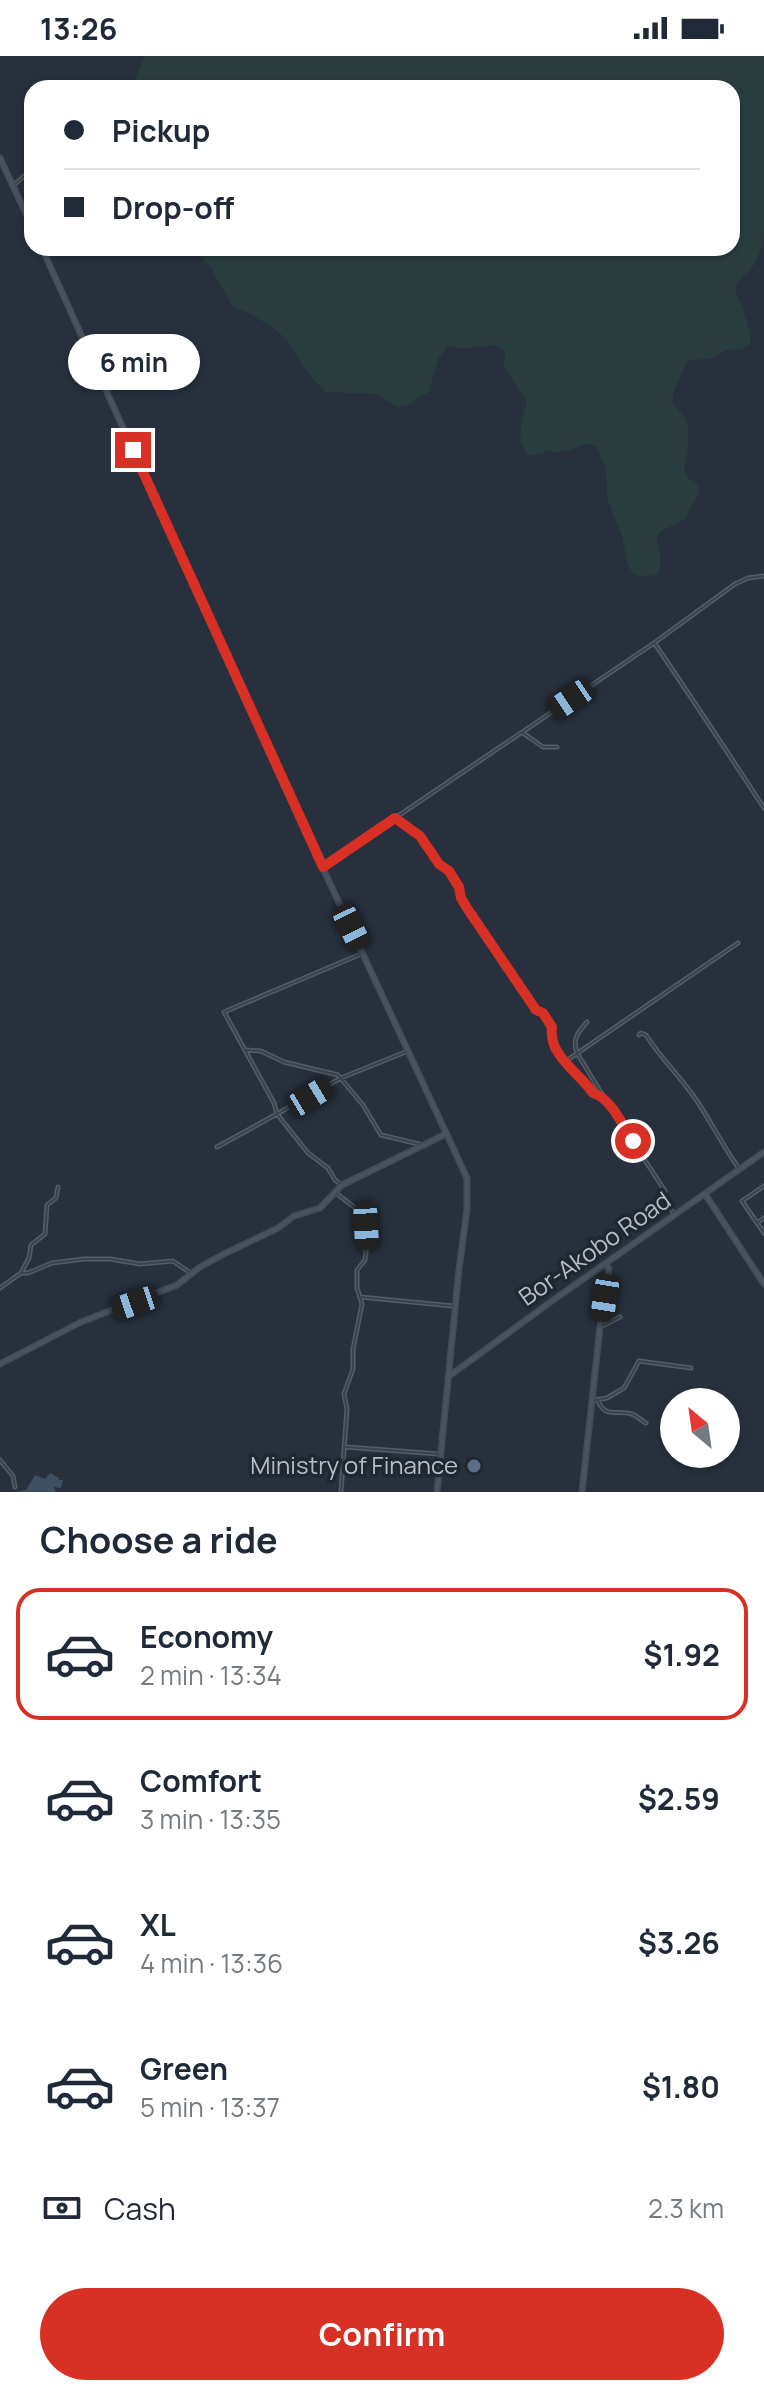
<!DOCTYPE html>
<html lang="en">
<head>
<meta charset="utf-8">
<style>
	:root { --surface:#fff; --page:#f2f2f3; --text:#1f2937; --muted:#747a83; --line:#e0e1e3; --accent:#d93025 }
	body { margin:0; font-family:Manrope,sans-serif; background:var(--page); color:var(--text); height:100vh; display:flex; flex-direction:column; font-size:30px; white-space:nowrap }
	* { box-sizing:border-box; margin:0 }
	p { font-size:26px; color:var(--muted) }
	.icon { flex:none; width:44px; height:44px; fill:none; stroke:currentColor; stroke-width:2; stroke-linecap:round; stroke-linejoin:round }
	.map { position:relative; height:1436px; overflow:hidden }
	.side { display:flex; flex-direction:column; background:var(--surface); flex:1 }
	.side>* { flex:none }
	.top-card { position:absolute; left:24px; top:24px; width:716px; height:176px; border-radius:24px; box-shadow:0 2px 6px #0004; display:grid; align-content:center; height:176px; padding:0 40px; background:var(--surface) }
	.needle { width:52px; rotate:331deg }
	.fabs { position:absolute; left:660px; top:1332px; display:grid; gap:16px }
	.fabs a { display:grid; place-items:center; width:80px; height:80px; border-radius:50%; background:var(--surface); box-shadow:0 2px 6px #0004; font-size:40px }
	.end { position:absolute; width:36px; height:36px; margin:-18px; border:10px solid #d93025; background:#fff; box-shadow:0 0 0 4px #fff }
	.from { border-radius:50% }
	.bubble { position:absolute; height:56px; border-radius:28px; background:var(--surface); box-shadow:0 2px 6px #0004; font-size:26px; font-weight:700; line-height:56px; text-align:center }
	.car { position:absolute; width:24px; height:48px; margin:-24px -12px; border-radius:10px; box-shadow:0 0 6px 2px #0007; background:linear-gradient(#222 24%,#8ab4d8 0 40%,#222 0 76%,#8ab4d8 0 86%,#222 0) }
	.top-card b { display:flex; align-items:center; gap:28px; height:76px; font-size:30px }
	.top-card b+b { border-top:2px solid var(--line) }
	.top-card i { width:20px; height:20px; background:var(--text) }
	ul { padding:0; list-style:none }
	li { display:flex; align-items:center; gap:24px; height:132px; margin:0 16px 12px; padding:0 24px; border:4px solid transparent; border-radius:24px }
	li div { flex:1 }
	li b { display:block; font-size:30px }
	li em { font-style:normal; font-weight:700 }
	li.selected { border-color:var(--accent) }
	li>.icon { width:72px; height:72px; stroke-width:1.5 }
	h2 { padding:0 40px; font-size:36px; line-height:96px }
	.pay { display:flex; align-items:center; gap:20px; height:88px; padding:0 40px; font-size:30px }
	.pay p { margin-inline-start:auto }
	.action { display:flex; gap:16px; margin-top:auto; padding:16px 40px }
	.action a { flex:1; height:92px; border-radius:48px; background:var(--accent); color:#fff; font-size:32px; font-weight:700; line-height:92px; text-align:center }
	.status { display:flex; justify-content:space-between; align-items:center; height:56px; padding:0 40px; background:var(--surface); direction:ltr }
	.status svg { height:22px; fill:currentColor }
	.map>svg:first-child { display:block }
	.green { fill:#2a3d3e }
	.water { fill:#3e4f63 }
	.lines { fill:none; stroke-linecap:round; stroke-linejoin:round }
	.street-casing { stroke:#555d67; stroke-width:5 }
	.secondary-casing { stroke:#434b55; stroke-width:7 }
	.street { stroke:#3a424c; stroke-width:2 }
	.secondary { stroke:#49525f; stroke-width:4 }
	.route { stroke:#d93025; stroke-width:10 }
	.service-dot { fill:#5c6f8a; stroke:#1f2731; stroke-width:3 }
	.labels { text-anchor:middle; stroke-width:7; stroke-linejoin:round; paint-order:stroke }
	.street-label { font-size:24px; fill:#b6bdc7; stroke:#1f2731 }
	.poi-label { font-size:24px; fill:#b6bdc7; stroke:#1f2731; text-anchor:end }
</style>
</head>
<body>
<div class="status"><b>13:26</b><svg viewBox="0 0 49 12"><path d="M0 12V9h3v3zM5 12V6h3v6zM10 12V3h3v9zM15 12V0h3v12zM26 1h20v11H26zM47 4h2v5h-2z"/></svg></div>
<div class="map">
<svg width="764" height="1436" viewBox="0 0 764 1436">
	<rect width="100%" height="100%" fill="#27303c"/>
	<path class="green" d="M 144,0 L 764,0 L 764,179 C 761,192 759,204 750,214 C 744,220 736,225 736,234 C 736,241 741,245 743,252 C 745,264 752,276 750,288 L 742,293 L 727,294 L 709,303 L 690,304 L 686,307 L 674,335 L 672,346 L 685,361 L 688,371 L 688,394 L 684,414 L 688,422 L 697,427 L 699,437 L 685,463 L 660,476 L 657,480 C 658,494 664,504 658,518 L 644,521 L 634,518 L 628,510 L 622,480 L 607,442 L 606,412 L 596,390 L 587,388 L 562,396 L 548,395 L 529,400 C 514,385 522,364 527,346 L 504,311 L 505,296 L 502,292 L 493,289 L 463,293 L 448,290 L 439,301 L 428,337 L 419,341 L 412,348 L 398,351 L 376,338 L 325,336 L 305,313 L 287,284 L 276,274 L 251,258 L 232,250 L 210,210 L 189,192 L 732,192 L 732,32 L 133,32 Z"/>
	<path class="water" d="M 50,1417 L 59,1422 L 58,1424 L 63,1424 L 61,1432 L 54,1431 L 56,1436 L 15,1436 L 26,1434 L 35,1419 L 45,1423 Z"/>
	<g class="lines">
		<defs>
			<path id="street" d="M 14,129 L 32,113
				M 655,588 C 692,642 728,697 764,752
				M 523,677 L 543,691 L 557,691
				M 396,763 L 420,780 L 439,808 L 449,815 L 459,831 L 461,842 L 467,852 L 536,954 L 543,957 L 552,971 C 548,999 579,1016 593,1037 L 598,1037 L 608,1047
				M 324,810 L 654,587 L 735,528 L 748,522 L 764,520
				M 361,898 L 224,956 L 274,1047 L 277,1058 L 341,1022 L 408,995
				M 587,966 C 578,977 572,982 577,997 L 605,1043
				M 639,979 L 641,977 L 646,979 C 661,1003 681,1021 697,1045 C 711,1066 723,1090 738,1111
				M 246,994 L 261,995 L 284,1006 L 338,1019 L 363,1049 L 381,1079 L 423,1089
				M 566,1005 L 738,887
				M 609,1049 L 665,1135 L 663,1141 L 674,1158
				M 217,1091 L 277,1058 L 308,1097 L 328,1112 L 335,1124 L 342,1129
				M 764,1130 L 742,1145 L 764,1177
				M 336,1137 L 363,1158 L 367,1187 L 365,1204 L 357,1214 L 357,1232 L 362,1248 L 353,1293 L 353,1313 L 344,1338 L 347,1353 L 341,1436
				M 758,1166 L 764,1162
				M 21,1217 L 28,1217 L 52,1207 L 84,1203 L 110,1203 L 140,1208 L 173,1205 L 192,1218
				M 0,1232 L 21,1217 L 29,1202 L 31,1189 L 45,1178 L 47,1149 L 56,1142 L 58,1131
				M 360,1241 L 453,1250
				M 600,1271 L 620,1261
				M 595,1344 L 607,1342 L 624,1332 L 639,1305 L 691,1312
				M 598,1345 C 606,1364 620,1352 634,1359 C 638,1361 642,1365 646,1367
				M 346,1391 L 439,1398
				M 0,1404 L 13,1420 L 15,1431"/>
			<path id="secondary" d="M 0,102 L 32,171
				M 42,192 L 269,696 L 467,1122 L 467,1153 L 459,1213 L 437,1436
				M 705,1138 L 764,1228
				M 0,1308 L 81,1266 L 177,1229 L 200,1211 L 226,1197 L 278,1172 L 294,1160 L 320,1152 L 342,1129 L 446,1078
				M 448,1321 L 552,1245 L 764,1096
				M 582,1436 L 600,1271 L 609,1213 L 606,1208"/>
		</defs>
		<use href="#street" class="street-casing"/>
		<use href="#secondary" class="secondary-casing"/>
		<use href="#street" class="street"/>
		<use href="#secondary" class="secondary"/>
	</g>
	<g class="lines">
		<path class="route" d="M 133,394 L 323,811 L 395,762 L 420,780 L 439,808 L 449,815 L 459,831 L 461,842 L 467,852 L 536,954 L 543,957 L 552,971 C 548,1000 579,1016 593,1037 C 611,1042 623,1070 633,1085"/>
	</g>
	<circle class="service-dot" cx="474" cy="1410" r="8"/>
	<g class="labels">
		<g class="street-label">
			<text transform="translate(595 1193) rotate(-35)" y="8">Bor-Akobo Road</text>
		</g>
		<g class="poi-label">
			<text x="458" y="1418">Ministry of Finance</text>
		</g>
	</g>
</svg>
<div class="fabs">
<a><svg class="needle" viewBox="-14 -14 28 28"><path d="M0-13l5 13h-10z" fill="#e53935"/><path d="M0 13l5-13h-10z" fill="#747a83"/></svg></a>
</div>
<i class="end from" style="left:633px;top:1085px"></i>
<i class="end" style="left:133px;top:394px"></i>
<div class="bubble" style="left:68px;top:278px;width:132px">6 min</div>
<i class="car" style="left:571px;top:643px;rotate:236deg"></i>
<i class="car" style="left:351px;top:871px;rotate:154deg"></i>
<i class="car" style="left:310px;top:1041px;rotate:59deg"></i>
<i class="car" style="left:366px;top:1170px;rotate:177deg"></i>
<i class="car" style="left:605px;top:1242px;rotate:189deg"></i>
<i class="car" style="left:135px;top:1247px;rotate:251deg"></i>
<div class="top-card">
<b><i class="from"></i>Pickup</b>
<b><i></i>Drop-off</b>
</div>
</div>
<section class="side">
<h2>Choose a ride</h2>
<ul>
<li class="selected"><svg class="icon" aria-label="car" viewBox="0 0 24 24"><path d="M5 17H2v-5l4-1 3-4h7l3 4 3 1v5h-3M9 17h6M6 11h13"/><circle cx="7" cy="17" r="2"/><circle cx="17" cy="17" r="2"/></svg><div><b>Economy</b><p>2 min · 13:34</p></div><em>$1.92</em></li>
<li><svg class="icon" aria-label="car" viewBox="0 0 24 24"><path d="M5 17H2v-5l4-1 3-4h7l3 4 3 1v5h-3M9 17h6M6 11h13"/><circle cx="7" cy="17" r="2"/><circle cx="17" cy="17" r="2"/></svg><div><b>Comfort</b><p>3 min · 13:35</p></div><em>$2.59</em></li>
<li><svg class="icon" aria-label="car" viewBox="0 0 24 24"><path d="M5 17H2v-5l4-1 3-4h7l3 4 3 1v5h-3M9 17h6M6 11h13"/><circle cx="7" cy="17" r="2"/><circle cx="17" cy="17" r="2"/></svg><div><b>XL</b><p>4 min · 13:36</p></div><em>$3.26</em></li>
<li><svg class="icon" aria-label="car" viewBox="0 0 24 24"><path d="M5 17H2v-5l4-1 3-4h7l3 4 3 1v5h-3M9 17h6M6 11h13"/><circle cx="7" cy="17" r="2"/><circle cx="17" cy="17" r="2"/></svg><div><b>Green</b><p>5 min · 13:37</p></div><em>$1.80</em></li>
</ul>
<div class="pay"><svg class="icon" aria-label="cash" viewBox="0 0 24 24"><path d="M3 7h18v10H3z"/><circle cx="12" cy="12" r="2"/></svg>Cash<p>2.3 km</p></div>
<div class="action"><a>Confirm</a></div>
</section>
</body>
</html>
